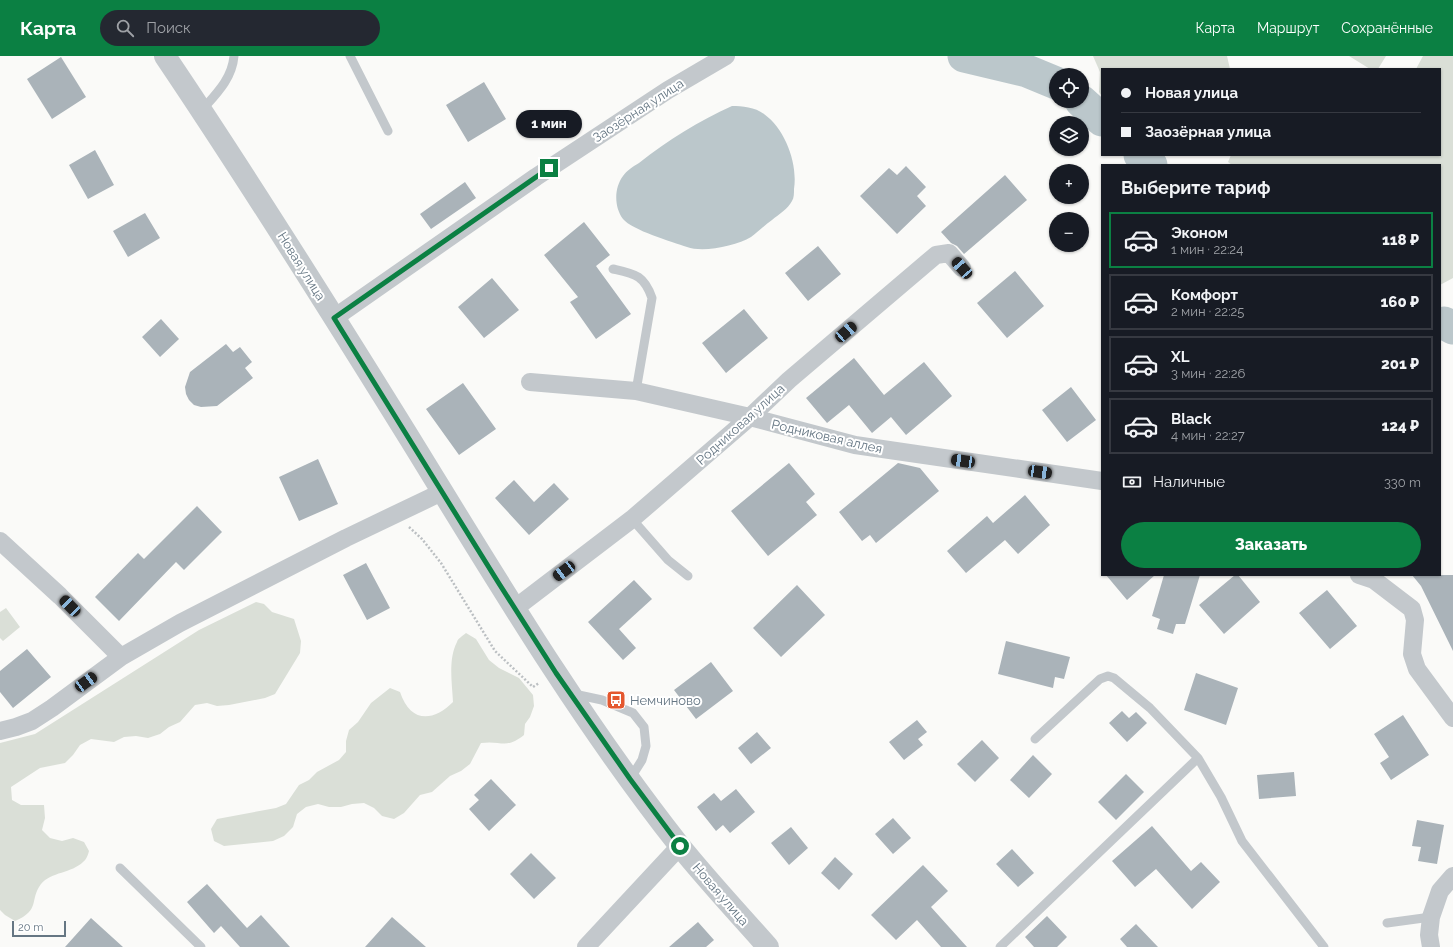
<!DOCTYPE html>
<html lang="ru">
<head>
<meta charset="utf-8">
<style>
	:root { --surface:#171b24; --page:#242831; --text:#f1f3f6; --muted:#9ea1a6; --line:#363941; --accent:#0b8043 }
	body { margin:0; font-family:Raleway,sans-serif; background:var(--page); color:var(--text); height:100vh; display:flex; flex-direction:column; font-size:15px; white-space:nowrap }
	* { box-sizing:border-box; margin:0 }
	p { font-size:13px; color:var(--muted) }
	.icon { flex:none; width:22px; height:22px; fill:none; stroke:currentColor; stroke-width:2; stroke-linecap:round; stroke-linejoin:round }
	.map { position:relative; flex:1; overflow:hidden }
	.panel { position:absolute; left:1101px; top:108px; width:340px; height:412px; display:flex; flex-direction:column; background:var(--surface); border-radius:0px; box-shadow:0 1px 3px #0004 }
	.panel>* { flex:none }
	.top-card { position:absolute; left:1101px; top:12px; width:340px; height:88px; border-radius:0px; box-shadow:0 1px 3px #0004; display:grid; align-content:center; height:88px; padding:0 20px; background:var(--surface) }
	.controls { position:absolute; left:1049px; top:12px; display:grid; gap:8px }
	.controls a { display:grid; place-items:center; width:40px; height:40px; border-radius:50%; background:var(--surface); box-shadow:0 1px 3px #0004; font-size:20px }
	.scale { position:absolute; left:12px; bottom:10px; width:54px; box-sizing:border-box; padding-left:4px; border:2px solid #657683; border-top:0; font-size:11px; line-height:14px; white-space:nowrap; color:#657683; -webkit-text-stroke:3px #fff; paint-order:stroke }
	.end { position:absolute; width:18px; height:18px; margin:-9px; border:5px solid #0b8043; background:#fff; box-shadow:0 0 0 2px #fff }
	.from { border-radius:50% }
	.bubble { position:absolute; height:28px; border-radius:14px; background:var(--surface); box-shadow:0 1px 3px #0004; font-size:13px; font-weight:800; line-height:28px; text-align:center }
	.car { position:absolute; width:12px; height:24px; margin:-12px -6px; border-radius:5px; box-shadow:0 0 3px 1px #0007; background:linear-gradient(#222 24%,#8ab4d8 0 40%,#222 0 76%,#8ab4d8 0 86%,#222 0) }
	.top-card b { display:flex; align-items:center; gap:14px; height:38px; font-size:15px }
	.top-card b+b { border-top:1px solid var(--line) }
	.top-card i { width:10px; height:10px; background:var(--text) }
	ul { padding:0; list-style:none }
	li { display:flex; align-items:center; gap:12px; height:56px; margin:0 8px 6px; padding:0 12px; border:2px solid var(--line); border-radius:0px }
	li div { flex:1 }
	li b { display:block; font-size:15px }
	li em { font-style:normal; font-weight:800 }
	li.active { border-color:var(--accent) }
	li>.icon { width:36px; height:36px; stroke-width:1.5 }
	h2 { padding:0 20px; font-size:18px; line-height:48px }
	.pay { display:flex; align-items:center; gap:10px; height:44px; padding:0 20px; font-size:15px }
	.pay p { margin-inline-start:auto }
	.primary-button { display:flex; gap:8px; margin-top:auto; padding:8px 20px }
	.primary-button a { flex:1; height:46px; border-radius:24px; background:var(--accent); color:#fff; font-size:16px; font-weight:800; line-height:46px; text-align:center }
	header { display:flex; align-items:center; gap:24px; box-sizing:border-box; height:56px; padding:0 20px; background:var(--accent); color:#fff }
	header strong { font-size:19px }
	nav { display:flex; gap:22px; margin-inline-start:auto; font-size:14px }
	.search { width:280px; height:36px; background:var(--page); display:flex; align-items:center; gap:10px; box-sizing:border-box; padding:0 14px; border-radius:22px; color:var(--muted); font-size:15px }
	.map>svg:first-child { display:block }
	.green { fill:#dadfd7 }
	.water { fill:#bbc7cb }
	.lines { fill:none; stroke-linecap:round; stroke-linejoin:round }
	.river { stroke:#bbc7cb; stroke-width:33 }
	.building { fill:#aab3b9 }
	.path { stroke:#bbbfc2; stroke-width:2.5; stroke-dasharray:2 2; stroke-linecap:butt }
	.service { stroke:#c3c8cc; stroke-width:9 }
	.minor { stroke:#c3c8cc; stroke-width:18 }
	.tertiary { stroke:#c3c8cc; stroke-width:22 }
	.route { stroke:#0b8043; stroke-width:5 }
	.labels { text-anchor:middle; stroke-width:4; stroke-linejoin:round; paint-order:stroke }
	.street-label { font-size:13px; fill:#657683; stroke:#fff }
	.poi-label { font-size:13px; fill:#657683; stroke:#fff; text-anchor:start }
</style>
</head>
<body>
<header>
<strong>Карта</strong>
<div class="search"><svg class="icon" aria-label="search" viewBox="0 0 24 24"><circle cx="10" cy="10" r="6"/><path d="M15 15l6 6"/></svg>Поиск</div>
<nav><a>Карта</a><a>Маршрут</a><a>Сохранённые</a></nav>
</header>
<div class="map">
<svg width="1453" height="891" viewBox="0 0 1453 891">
	<rect width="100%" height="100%" fill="#fafaf8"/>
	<path class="green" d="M 1093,0 L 1227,0 L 1230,13 L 1102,13 L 1102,40 L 1099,36 L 1100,16 Z
		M 1349,0 L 1386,0 L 1378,13 L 1370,13 Z
		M 1423,0 L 1453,0 L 1453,222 L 1440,229 L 1440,109 L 1232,109 L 1228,106 L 1231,99 L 1440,99 L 1440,13 L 1416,13 Z
		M 256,546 L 264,548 L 272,556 L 294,563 L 301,585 L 300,597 L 275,638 L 265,642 L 229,649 L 217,650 L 207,647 L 195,649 L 180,666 L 169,671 L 160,678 L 148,682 L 136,680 L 124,681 L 114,686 L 91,683 L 80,689 L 73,699 L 65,707 L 40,712 L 11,731 L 12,744 L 21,749 L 44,749 L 45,762 L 42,774 L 50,782 L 62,785 L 73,782 L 84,786 L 89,795 C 88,799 86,804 83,806 C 72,817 51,816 41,828 C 29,844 41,854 15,865 L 5,859 L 0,854 L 0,687 L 35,678 L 199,574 Z
		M 6,552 L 20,571 L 3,585 L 0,582 L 0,556 Z
		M 466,577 L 476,583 L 489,604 L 499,612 L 519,622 L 533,639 L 534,650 L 530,661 L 525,668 L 524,679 C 505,694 502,684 481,687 L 470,708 L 461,715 L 450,720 L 432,736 L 420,739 L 404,757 L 394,763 L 382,760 L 374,752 L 364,747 L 352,748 L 341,751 L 329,751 L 318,748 L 306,751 L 297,758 L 293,771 L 284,780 L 273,785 L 224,790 L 214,785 L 211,773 L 217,763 L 276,752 L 286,748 L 299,729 L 309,724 L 317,716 L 339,704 L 346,696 L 346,685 L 349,674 L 358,666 L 371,647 L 390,632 L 400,636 C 410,666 432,667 453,646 C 452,627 448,603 457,586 C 458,582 463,580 466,577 Z"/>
	<path class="water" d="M 732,50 C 742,50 755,51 764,58 C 785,73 798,107 794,133 C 794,137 794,142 792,145 C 788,153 779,158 772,164 C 765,169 758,176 751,181 C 736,190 703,197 687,191 C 672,186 632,174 623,163 C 614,151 614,132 623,120 C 626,115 634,110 639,107 C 668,84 699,65 732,50 Z"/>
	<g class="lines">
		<path class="river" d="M 964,0 L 1027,15 L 1056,27
			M 1081,45 L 1102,64
			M 1140,99 L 1151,109
			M 1440,268 L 1444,267 L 1453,272"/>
	</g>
	<path class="building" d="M 61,1 L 86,41 L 52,63 L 27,23 Z
		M 484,26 L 506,63 L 468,86 L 446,49 Z
		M 95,94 L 114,129 L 88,143 L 69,109 Z
		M 906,110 L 926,131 L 917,140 L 926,150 L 897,178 L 860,140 L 889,112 L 897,119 Z
		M 1005,119 L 1027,144 L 964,198 L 957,190 L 951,187 L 941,176 Z
		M 465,126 L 476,142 L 431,173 L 420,158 Z
		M 145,157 L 160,182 L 128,201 L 113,175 Z
		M 584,166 L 610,199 L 596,210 L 631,258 L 596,283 L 570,246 L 578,241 L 544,199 Z
		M 818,190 L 841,218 L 808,245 L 785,217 Z
		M 1015,215 L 1044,250 L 1007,282 L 977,247 Z
		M 492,222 L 519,254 L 484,282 L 458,251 Z
		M 744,253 L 768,282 L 726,317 L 702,287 Z
		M 161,263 L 179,283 L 160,301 L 142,281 Z
		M 226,288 L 233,296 L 240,291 L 252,306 L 245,312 L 253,322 L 217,350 L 201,351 L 194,349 L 189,344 L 186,338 L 185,331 L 190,316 Z
		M 854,302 L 884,339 L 924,306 L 952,340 L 906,379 L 891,361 L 872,377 L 849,349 L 827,367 L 806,342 Z
		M 463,327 L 496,373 L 459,399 L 426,353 Z
		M 1071,331 L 1096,364 L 1067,386 L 1042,354 Z
		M 318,403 L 338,448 L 299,465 L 279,421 Z
		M 789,407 L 815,438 L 806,446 L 817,459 L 768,500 L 731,455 Z
		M 898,407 L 920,412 L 939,435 L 876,487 L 870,479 L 862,485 L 839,456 Z
		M 514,424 L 534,446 L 554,427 L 569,443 L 529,479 L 495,442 Z
		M 1025,439 L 1050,469 L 1018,498 L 1005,484 L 966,517 L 947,495 L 987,460 L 993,467 Z
		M 197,450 L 222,476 L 184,514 L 176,506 L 119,565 L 95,541 L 138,497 L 144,503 Z
		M 366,507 L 390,552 L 367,564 L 343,519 Z
		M 1106,519 L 1155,519 L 1127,544 Z
		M 1164,519 L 1200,519 L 1185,568 L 1176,568 L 1173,578 L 1157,573 L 1160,563 L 1152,560 Z
		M 1235,519 L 1238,519 L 1260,546 L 1224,578 L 1199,549 Z
		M 1412,519 L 1453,519 L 1453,595 L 1421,530 Z
		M 634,524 L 652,543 L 619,573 L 636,592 L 623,604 L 588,566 Z
		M 797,529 L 825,559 L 781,601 L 753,572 Z
		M 1327,534 L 1357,570 L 1330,593 L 1299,557 Z
		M 1006,585 L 1070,601 L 1064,623 L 1055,621 L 1053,632 L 998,618 Z
		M 27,593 L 51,621 L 13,652 L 0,636 L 0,615 Z
		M 711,606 L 733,635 L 696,663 L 674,634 Z
		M 1196,617 L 1238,632 L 1226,669 L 1184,654 Z
		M 1122,655 L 1129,662 L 1136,656 L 1147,667 L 1127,686 L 1109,667 Z
		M 1403,659 L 1429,699 L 1391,724 L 1380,707 L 1389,701 L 1374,678 Z
		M 917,664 L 927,676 L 918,683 L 923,689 L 904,704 L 889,686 Z
		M 757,676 L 771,692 L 751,708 L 738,692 Z
		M 982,684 L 999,702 L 975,726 L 957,708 Z
		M 1033,699 L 1052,718 L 1029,742 L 1010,724 Z
		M 1294,716 L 1296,740 L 1259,743 L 1257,719 Z
		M 1126,718 L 1144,736 L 1116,764 L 1098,746 Z
		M 491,723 L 516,749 L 489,775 L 469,753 L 479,744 L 474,739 Z
		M 736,733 L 755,756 L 730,777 L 723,769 L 716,775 L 697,751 L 714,737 L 721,745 Z
		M 893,762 L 911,782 L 893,798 L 875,778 Z
		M 1417,764 L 1444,769 L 1437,808 L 1418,805 L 1421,791 L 1412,790 Z
		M 1152,770 L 1191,815 L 1201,806 L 1220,826 L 1192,853 L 1156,813 L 1135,831 L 1112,805 Z
		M 791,771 L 808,792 L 789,809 L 771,787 Z
		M 1012,793 L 1034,817 L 1018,831 L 996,808 Z
		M 531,797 L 556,822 L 534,843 L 510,818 Z
		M 835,801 L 853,818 L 839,834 L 821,817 Z
		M 923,809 L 948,835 L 931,851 L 967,891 L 941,891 L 917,864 L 896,884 L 871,859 Z
		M 207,828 L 247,872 L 261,859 L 290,891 L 240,891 L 221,870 L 214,877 L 187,846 Z
		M 1047,860 L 1067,881 L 1057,891 L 1034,891 L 1025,881 Z
		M 392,861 L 426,891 L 365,891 Z
		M 91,862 L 123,891 L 65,891 Z
		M 698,866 L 714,884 L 706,891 L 669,891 Z
		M 1136,868 L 1158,891 L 1127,891 L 1120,883 Z"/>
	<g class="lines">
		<path class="path" d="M 409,471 L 422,483 L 441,507 L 495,595 L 533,631 L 539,627"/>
		<path class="service" d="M 350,0 L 388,75
			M 202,54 C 216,38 232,23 234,0
			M 613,213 C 635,218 644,219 652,242 L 636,335
			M 632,463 L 668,504 L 688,520
			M 574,638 L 602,644 L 633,657 L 644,671 L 646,690 L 642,704 L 630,723
			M 1035,683 L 1100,623 L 1108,620 L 1114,622 L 1150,652 L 1198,702 L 1221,741 L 1242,785 L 1324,891
			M 120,812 L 201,891
			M 1387,867 L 1431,861
			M 1000,891 L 1198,702"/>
		<path class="minor" d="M 334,262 L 536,121 L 668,34 L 726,0
			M 530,326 L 636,335 L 750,361 L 855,389 L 1102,425
			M 0,485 L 60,540 L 121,601
			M 1359,519 L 1374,524 L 1412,553 L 1415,564 L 1412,598 L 1417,613 L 1453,662
			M 514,553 L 632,463 L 750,361 L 789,324 L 936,199 L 949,197 L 962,212
			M 0,675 L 16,671 L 32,665 L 52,652 L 121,601 L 180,567 L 346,482 L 442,436
			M 586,891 L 680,790
			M 1431,891 L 1429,879 L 1431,861 L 1440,835 L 1453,820"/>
		<path class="tertiary" d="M 165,0 C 250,126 330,254 410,383 C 495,521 578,661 679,789 C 707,824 738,857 768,891"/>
	</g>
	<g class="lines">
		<path class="route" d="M 549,112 L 334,262 L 498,526 L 556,617 L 630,723 L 680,790"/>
	</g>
	<defs>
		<symbol id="bus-square" viewBox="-11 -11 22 22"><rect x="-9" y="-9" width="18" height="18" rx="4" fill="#e4572e" stroke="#fff"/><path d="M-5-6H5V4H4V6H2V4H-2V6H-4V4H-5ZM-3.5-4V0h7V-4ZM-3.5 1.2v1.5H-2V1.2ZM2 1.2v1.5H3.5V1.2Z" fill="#fff"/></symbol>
	</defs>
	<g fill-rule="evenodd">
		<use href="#bus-square" x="605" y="633" width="22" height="22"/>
	</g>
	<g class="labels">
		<g class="street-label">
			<text transform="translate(638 54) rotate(-33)" y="5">Заозёрная улица</text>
			<text transform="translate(302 210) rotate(58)" y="5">Новая улица</text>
			<text transform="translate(740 368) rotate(-42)" y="5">Родниковая улица</text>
			<text transform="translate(827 380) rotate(13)" y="5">Родниковая аллея</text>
			<text transform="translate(721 838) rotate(49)" y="5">Новая улица</text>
		</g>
		<g class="poi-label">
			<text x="630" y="649">Немчиново</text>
		</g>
	</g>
</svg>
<div class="controls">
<a><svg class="icon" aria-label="locate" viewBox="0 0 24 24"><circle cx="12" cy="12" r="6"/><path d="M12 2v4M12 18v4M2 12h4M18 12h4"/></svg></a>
<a><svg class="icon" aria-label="layers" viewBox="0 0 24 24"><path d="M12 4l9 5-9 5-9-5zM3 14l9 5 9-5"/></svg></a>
<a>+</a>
<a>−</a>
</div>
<div class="scale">20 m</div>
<i class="end from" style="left:680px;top:790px"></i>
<i class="end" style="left:549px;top:112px"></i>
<div class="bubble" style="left:516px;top:54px;width:66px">1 мин</div>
<i class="car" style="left:962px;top:212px;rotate:319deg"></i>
<i class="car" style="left:846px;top:276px;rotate:49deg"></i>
<i class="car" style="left:963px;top:405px;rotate:278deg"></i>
<i class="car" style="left:1040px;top:416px;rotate:98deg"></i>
<i class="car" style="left:564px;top:515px;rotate:233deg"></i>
<i class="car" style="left:70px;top:550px;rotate:315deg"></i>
<i class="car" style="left:86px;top:626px;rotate:54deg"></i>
<div class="top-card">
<b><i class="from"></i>Новая улица</b>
<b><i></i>Заозёрная улица</b>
</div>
<section class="panel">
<h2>Выберите тариф</h2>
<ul>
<li class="active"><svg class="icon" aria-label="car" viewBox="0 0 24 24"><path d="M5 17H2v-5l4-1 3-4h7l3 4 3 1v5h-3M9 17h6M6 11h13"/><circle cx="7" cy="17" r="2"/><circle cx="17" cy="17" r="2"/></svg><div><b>Эконом</b><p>1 мин · 22:24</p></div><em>118 ₽</em></li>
<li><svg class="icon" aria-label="car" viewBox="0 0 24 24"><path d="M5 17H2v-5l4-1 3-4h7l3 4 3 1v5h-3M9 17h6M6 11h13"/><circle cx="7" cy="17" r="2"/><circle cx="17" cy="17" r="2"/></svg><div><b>Комфорт</b><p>2 мин · 22:25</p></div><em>160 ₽</em></li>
<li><svg class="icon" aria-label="car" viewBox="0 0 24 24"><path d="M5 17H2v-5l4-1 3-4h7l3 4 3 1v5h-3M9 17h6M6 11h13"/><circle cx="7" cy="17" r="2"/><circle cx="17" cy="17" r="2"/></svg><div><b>XL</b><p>3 мин · 22:26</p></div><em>201 ₽</em></li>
<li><svg class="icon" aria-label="car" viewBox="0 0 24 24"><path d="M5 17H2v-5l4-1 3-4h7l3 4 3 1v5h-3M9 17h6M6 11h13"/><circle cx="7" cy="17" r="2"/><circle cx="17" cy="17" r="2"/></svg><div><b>Black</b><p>4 мин · 22:27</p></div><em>124 ₽</em></li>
</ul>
<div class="pay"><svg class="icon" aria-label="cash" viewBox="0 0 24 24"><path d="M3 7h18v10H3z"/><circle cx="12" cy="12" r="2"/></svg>Наличные<p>330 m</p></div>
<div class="primary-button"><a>Заказать</a></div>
</section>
</div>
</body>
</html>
